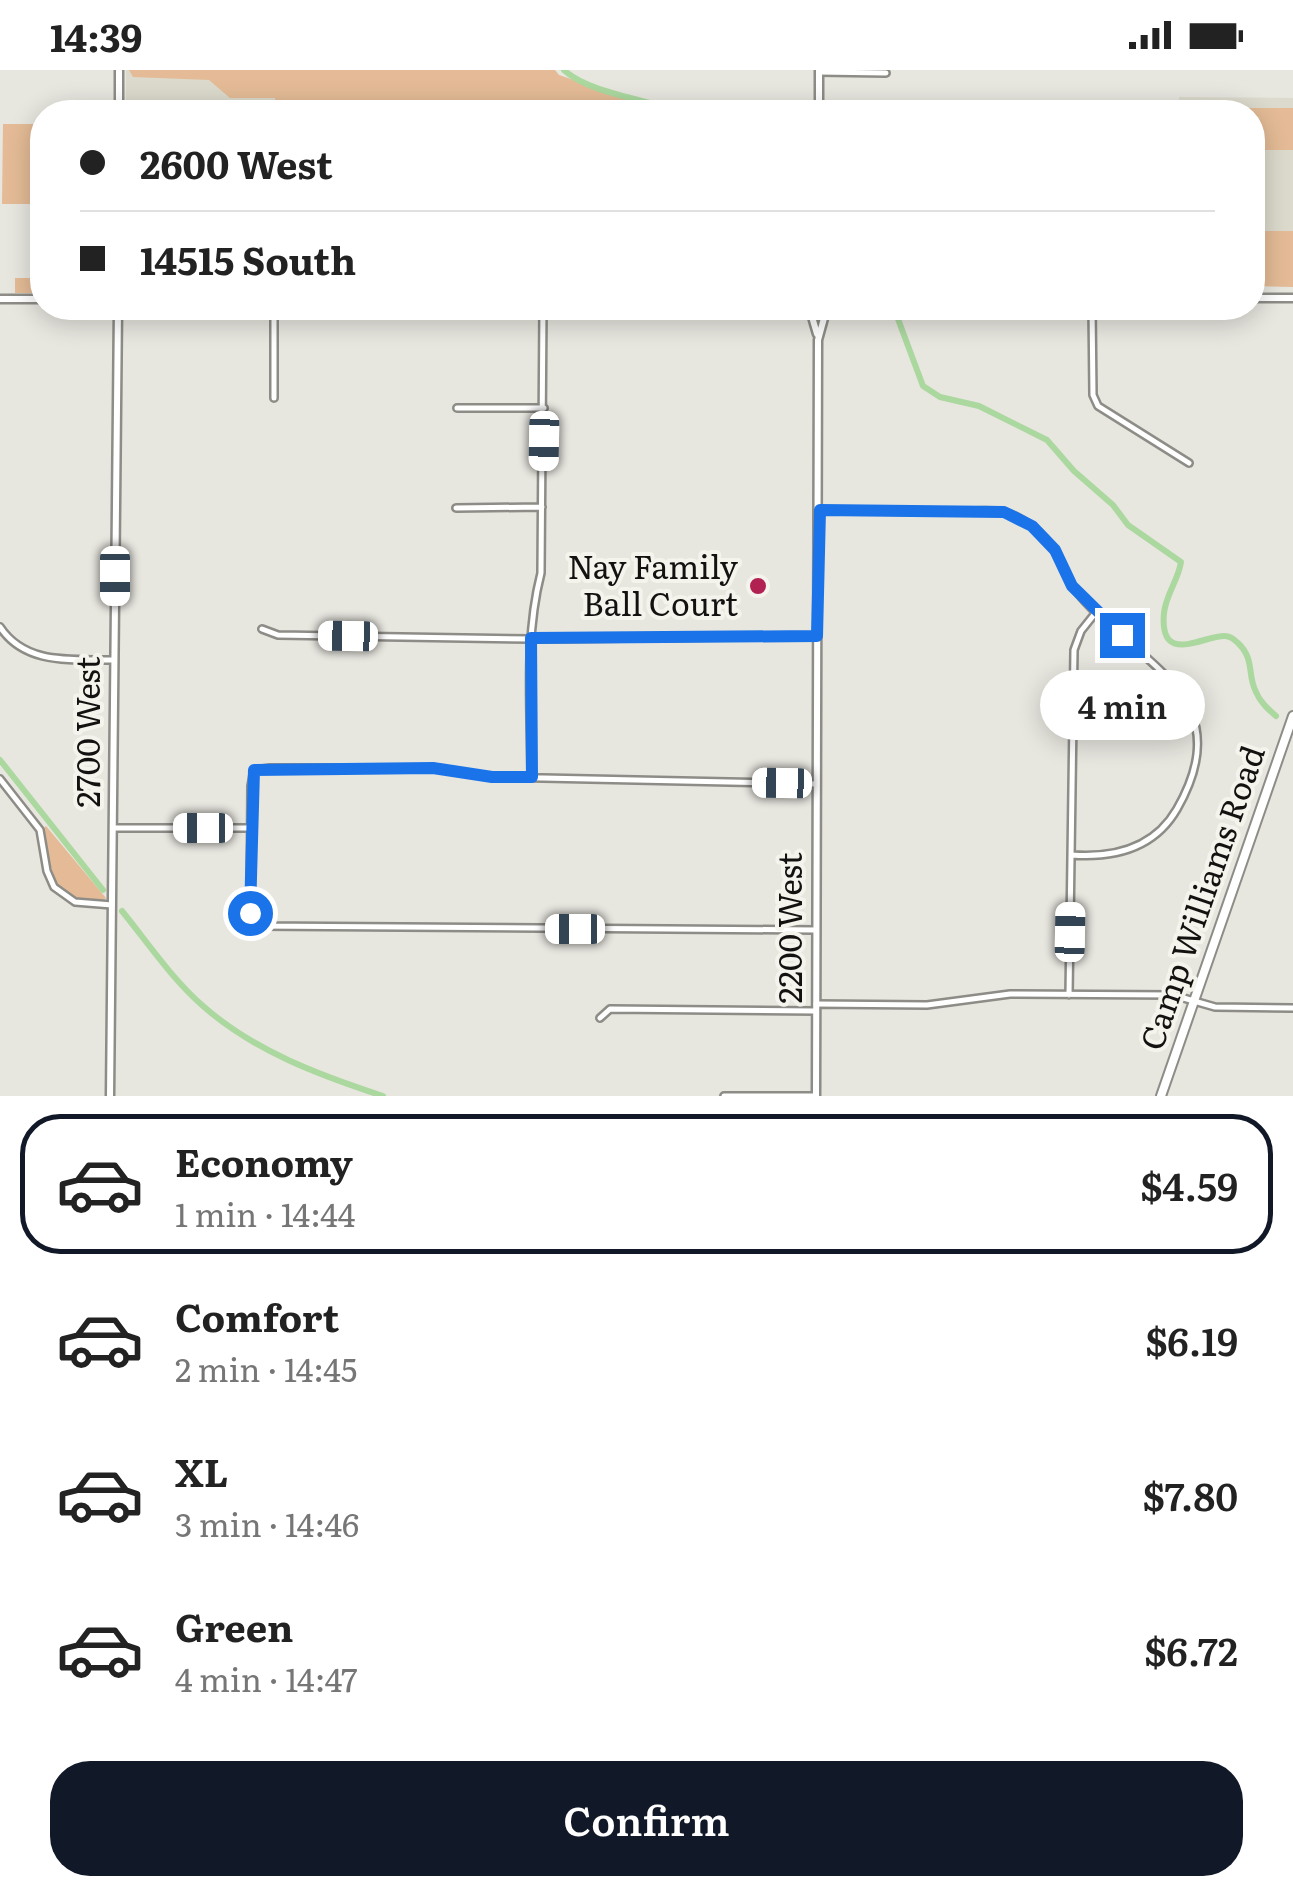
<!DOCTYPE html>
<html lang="en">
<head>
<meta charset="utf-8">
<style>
	:root { --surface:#fff; --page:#f6f6f6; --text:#222; --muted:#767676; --line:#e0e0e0; --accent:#111827 }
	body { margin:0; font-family:Literata,serif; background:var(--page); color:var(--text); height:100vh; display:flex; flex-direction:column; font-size:38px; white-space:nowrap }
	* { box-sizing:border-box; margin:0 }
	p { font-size:32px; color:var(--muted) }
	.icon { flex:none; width:55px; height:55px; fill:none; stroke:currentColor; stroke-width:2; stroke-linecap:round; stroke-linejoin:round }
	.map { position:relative; height:1026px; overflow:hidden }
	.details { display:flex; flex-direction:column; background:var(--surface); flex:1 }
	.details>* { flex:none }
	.guide { position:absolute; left:30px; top:30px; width:1235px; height:220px; border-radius:40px; box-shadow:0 5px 25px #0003; display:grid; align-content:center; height:220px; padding:0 50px; background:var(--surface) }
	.end { position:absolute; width:45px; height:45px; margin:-22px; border:12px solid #1a73e8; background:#fff; box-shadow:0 0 0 5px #fff }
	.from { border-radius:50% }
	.bubble { position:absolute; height:70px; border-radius:35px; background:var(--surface); box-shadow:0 5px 25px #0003; font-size:32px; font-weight:600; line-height:70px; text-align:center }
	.car { position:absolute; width:30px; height:60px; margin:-30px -15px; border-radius:12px; box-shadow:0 0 8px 2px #0007; background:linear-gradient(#fff 24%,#345 0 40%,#fff 0 76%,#345 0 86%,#fff 0) }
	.guide b { display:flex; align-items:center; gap:35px; height:95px; font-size:38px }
	.guide b+b { border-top:2px solid var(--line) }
	.guide i { width:25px; height:25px; background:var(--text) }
	ul { padding:18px 0 0; list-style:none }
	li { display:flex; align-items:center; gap:30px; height:140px; margin:0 20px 15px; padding:0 30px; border:5px solid transparent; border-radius:40px }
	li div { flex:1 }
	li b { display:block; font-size:38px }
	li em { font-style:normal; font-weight:600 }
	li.selected { border-color:var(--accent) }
	li>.icon { width:90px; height:90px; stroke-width:1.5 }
	.primary-button { display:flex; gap:20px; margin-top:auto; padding:20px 50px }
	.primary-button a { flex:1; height:115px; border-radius:40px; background:var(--accent); color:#fff; font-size:40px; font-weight:600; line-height:115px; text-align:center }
	.status { display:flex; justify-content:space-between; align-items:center; height:70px; padding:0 50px; background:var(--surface); direction:ltr }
	.status svg { height:28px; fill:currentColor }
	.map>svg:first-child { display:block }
	.built { fill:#dcdacc }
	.green { fill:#e4bb96 }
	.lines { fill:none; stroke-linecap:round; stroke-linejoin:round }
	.canal { stroke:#abd89f; stroke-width:6 }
	.minor-casing { stroke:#8d8c86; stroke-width:10 }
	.tertiary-casing { stroke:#8d8c86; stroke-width:11 }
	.secondary-casing { stroke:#8d8c86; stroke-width:11 }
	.primary-casing { stroke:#8d8c86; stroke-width:12 }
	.minor { stroke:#fff; stroke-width:5 }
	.tertiary { stroke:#fff; stroke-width:6 }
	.secondary { stroke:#fff; stroke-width:6 }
	.primary { stroke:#fff; stroke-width:8 }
	.route { stroke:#1a73e8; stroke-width:12 }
	.poi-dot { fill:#b12152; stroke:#f4f3ec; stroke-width:4 }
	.labels { text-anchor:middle; stroke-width:8; stroke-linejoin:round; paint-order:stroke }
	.poi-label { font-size:32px; fill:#131210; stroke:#f4f3ec; text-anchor:end }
	.street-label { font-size:32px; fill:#131210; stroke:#f4f3ec }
</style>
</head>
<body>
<div class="status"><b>14:39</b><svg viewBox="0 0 49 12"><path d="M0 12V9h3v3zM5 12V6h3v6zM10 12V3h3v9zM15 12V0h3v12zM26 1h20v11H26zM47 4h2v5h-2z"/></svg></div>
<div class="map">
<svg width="1293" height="1026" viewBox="0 0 1293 1026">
	<rect width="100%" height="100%" fill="#e7e6df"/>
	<path class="built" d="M 126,0 L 305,0 L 305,42 L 126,42 Z
		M 1179,27 L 1293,28 L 1293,161 L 1253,161 L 1252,42 L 1180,42 Z"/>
	<path class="green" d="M 129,0 L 555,0 L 559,5 L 669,42 L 305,42 L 304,35 L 276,35 L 275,28 L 230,28 L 209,10 L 133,7 Z
		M 1242,38 L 1293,38 L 1293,80 L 1253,80 L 1252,42 L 1242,42 Z
		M 3,54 L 42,54 L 42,134 L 2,134 Z
		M 1253,161 L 1293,161 L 1293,217 L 1253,216 Z
		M 15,208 L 42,208 L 42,223 L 15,223 Z
		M 46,756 L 106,828 L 102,832 C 45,831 55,800 43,759 Z"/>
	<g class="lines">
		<path class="canal" d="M 564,0 C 588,23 649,30 681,42
			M 895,241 L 923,316 L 940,327 L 979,336 L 1047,370 L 1074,401 L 1113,435 L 1128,455 L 1181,492 C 1178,511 1166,524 1164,543 C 1159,597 1204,565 1225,566 C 1230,566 1235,570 1238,573 C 1255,589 1247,605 1256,622 C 1260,632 1268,639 1276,646
			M 0,690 L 103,820
			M 122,841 C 148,873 172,909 203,936 C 254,981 319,1005 383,1026"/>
		<defs>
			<path id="minor" d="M 819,2 L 886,3
				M 1092,238 L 1093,325 L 1098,336 L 1189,393
				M 274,328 L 274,238
				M 457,338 L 544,338
				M 456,438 L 542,437
				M 820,440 C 863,441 906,441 949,442 C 966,442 987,439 1003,442 C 1023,446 1046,466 1056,483 C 1063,494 1066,507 1073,517 C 1131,593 1244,622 1177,739 C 1154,779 1114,788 1072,785
				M 0,557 C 26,596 73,589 114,590
				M 262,559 L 278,565 L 531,569 L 817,566
				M 531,707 C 531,640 524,569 541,503 L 543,238
				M 0,709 L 40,760 L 47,801 L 54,817 L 75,832 L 112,835
				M 114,758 L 251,758
				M 815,860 L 257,856 L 252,855 L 250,843 L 251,716 L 254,700 L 270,698 L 433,698 L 492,707 L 817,714
				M 1069,925 L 1074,580 L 1081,561 L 1097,541
				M 816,934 L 927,935 L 1010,924 L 1173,925 L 1215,937 L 1293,938
				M 600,948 L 610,939 L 815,941
				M 724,1026 L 816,1026"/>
			<path id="tertiary" d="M 819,42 L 819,0
				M 0,229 L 42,229
				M 810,240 L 817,264
				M 110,1026 L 118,238
				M 816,1026 L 818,270 L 826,241"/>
			<path id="secondary" d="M 119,42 L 119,0
				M 1252,228 L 1293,228
				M 809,238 L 819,243 L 830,238"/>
			<path id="primary" d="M 1161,1026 L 1293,646"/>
		</defs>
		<use href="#minor" class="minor-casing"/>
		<use href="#tertiary" class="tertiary-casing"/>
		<use href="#secondary" class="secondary-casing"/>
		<use href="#primary" class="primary-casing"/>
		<use href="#minor" class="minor"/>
		<use href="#tertiary" class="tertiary"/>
		<use href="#secondary" class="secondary"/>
		<use href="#primary" class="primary"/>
	</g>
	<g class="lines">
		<path class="route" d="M 250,843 L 254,700 L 433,698 L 492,707 L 532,707 L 531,568 L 817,566 L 820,440 L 1004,442 L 1032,456 L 1055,480 L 1072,516 L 1122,565"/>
	</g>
	<circle class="poi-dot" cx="758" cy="516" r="10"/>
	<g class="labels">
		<g class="poi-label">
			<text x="738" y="509">Nay Family<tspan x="738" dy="37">Ball Court</tspan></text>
		</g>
		<g class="street-label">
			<text transform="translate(89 662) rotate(-90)" y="11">2700 West</text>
			<text transform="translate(1203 828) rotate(-71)" y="11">Camp Williams Road</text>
			<text transform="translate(791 858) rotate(-90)" y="11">2200 West</text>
		</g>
	</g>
</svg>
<i class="end from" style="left:250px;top:843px"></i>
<i class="end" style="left:1122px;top:565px"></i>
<div class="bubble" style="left:1040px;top:600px;width:165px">4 min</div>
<i class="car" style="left:544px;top:371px;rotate:181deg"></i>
<i class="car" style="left:115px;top:506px;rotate:180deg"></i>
<i class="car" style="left:348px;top:566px;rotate:271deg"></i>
<i class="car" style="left:782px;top:713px;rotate:271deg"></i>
<i class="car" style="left:203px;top:758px;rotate:270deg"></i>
<i class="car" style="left:575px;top:859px;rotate:270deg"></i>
<i class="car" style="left:1070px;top:862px;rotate:1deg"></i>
<div class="guide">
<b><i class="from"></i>2600 West</b>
<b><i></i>14515 South</b>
</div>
</div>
<section class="details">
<ul>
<li class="selected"><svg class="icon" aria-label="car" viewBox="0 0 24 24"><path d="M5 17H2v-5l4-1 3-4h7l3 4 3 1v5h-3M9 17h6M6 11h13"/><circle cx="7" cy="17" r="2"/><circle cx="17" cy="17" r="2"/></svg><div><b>Economy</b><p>1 min · 14:44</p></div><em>$4.59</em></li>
<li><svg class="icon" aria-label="car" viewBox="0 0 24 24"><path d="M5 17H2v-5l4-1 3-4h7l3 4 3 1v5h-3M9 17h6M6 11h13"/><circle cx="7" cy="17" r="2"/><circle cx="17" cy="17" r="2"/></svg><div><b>Comfort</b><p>2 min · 14:45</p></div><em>$6.19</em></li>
<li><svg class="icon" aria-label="car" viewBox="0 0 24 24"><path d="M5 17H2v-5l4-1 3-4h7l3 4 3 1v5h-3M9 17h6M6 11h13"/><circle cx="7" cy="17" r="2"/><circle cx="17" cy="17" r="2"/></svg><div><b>XL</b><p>3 min · 14:46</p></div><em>$7.80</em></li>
<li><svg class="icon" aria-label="car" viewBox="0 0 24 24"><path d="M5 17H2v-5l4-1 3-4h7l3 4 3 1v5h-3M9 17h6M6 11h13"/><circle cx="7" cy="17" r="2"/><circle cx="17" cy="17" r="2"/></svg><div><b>Green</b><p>4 min · 14:47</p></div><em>$6.72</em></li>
</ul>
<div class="primary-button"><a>Confirm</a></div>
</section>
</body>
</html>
